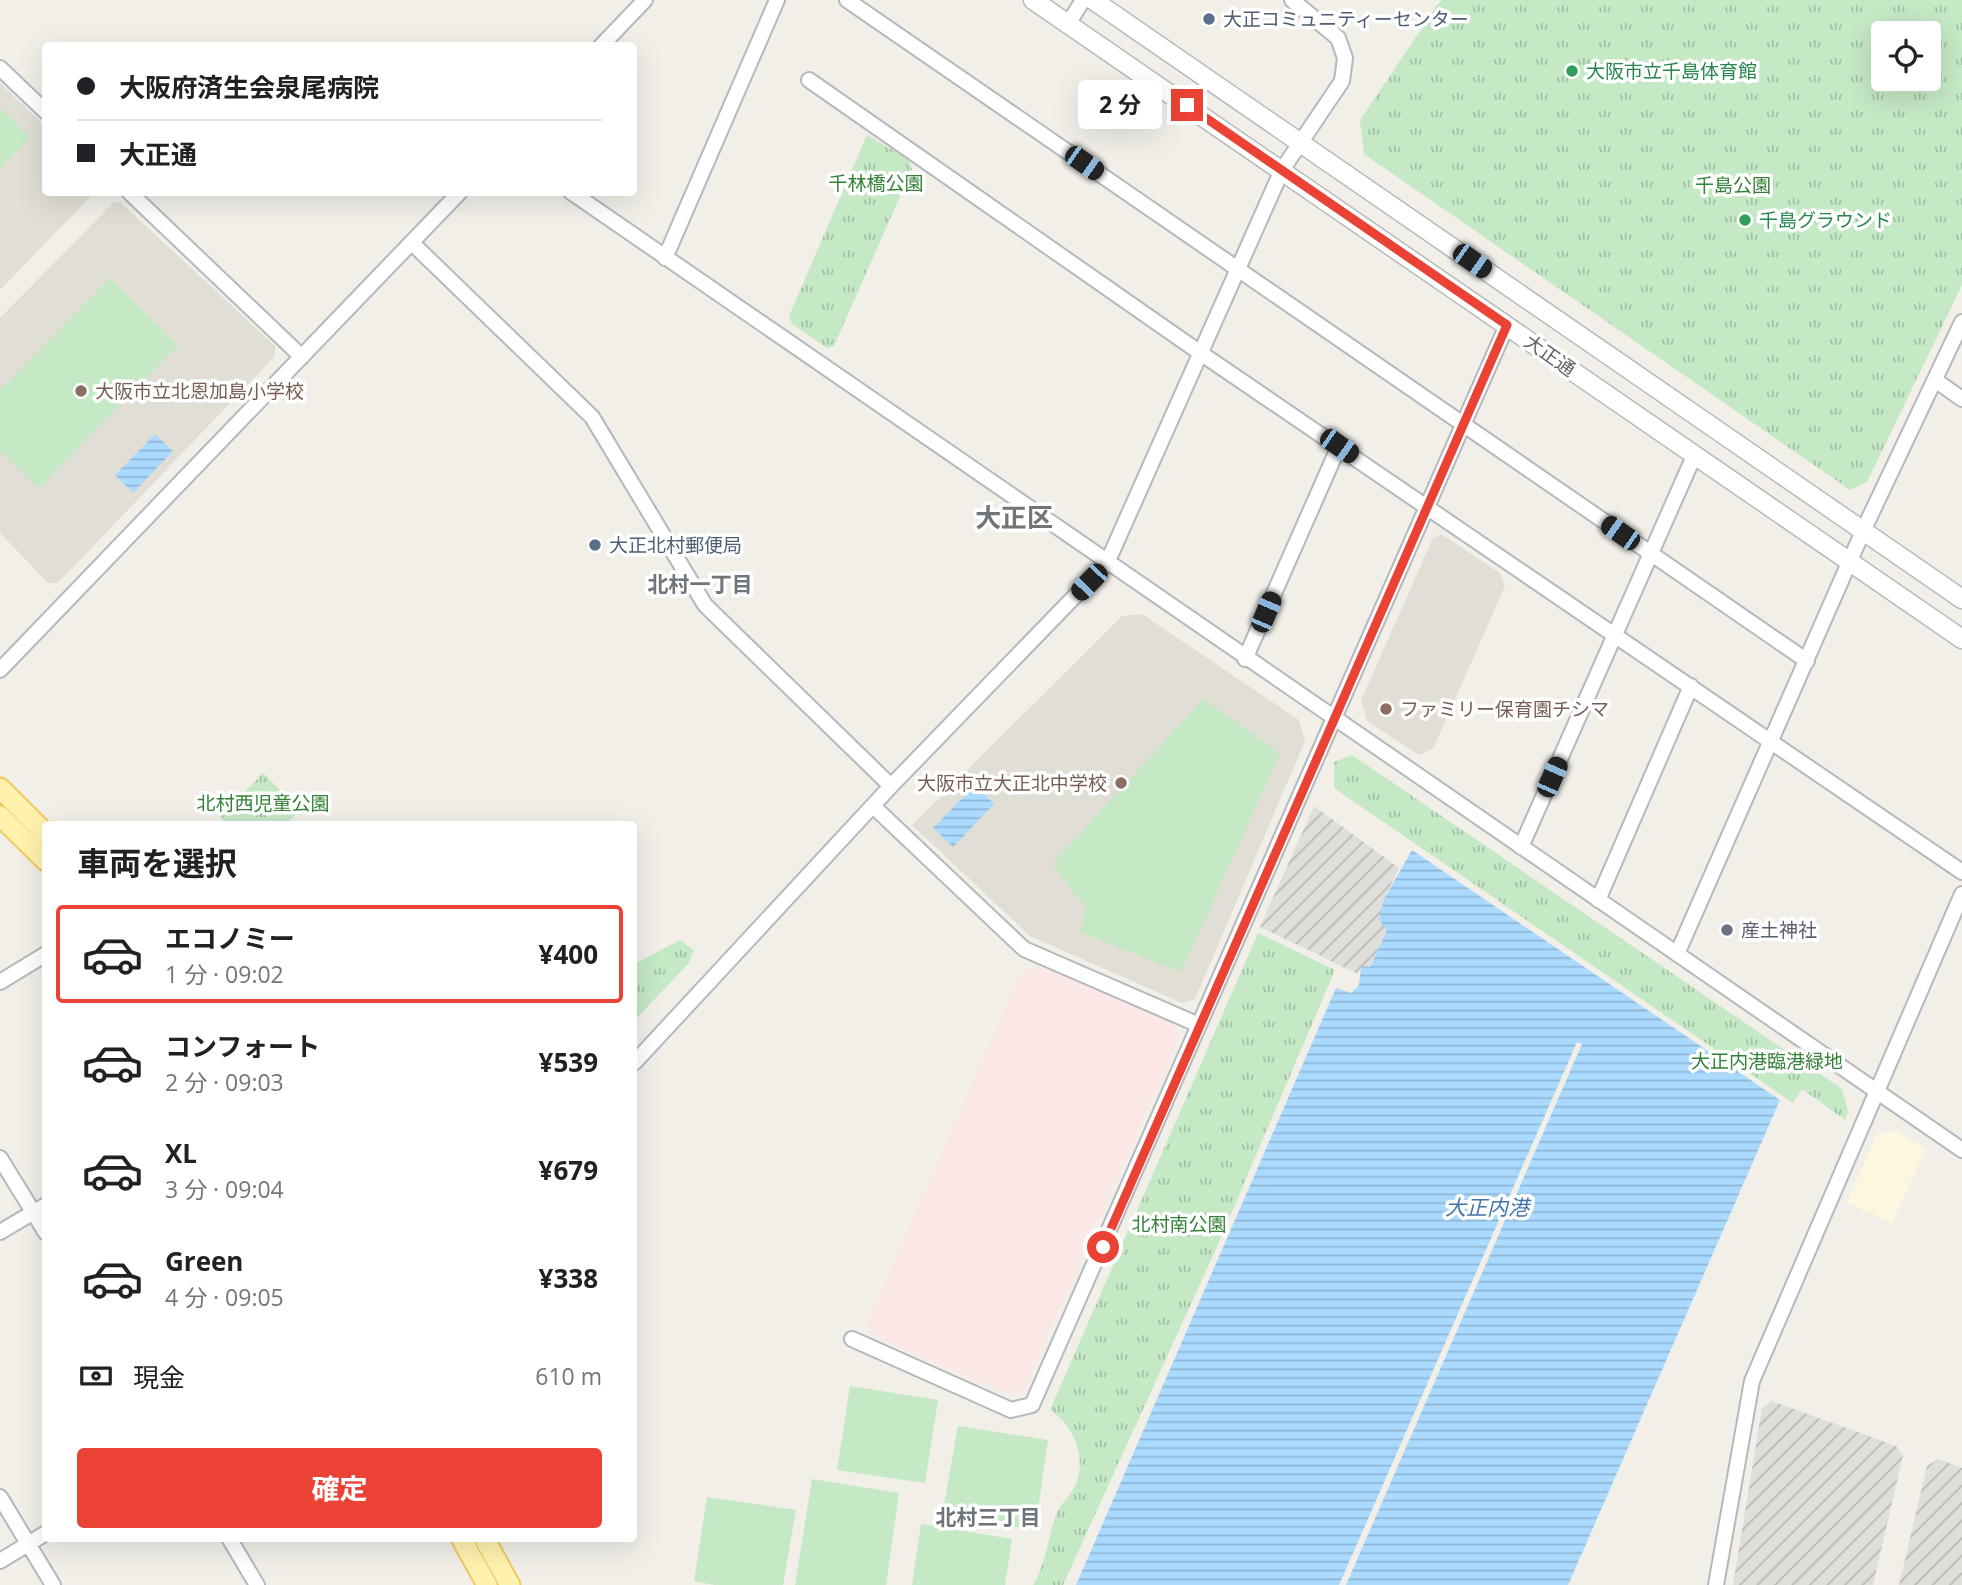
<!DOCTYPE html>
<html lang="ja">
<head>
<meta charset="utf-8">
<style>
	:root { --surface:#fff; --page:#f2f2f2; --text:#202124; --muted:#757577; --line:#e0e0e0; --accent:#ea4335 }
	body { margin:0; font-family:"Open Sans","Noto Sans JP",sans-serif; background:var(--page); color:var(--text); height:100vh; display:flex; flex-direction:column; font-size:26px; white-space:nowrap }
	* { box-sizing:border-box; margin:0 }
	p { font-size:23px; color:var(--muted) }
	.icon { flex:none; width:38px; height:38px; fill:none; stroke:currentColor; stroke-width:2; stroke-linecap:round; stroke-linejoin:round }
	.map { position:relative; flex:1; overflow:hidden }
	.panel { position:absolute; left:42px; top:821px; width:595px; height:721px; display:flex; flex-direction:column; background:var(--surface); border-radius:7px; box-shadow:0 7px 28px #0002 }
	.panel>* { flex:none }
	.banner { position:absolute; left:42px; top:42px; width:595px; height:154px; border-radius:7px; box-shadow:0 7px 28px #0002; display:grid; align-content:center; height:154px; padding:0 35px; background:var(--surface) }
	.buttons { position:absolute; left:1871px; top:21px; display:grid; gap:14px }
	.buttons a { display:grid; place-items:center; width:70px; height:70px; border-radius:7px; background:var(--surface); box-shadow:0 7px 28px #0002; font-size:35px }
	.end { position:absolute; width:32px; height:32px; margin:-16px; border:9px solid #ea4335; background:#fff; box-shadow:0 0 0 4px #fff }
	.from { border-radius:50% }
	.bubble { position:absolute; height:49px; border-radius:7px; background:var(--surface); box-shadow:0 7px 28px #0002; font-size:23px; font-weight:700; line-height:49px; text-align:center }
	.car { position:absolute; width:21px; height:42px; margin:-21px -10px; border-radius:9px; box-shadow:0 0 5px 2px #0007; background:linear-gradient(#222 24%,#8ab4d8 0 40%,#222 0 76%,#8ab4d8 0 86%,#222 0) }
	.banner b { display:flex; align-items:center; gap:24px; height:66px; font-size:26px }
	.banner b+b { border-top:2px solid var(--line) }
	.banner i { width:18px; height:18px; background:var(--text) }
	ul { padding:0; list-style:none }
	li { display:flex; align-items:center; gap:21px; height:98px; margin:0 14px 10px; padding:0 21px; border:4px solid transparent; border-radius:7px }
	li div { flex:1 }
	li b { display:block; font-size:26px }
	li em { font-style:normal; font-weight:700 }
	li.selected { border-color:var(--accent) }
	li>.icon { width:63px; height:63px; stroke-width:1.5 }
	h2 { padding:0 35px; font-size:32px; line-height:84px }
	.pay { display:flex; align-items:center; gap:18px; height:77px; padding:0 35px; font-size:26px }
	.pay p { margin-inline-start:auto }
	.cta { display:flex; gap:14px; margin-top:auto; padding:14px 35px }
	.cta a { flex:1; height:80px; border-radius:7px; background:var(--accent); color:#fff; font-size:28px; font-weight:700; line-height:80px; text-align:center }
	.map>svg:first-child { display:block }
	.commercial { fill:#fef7e0 }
	.industrial { fill:url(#industrial-furrows) }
	.education { fill:#e1ded6 }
	.medical { fill:#fce8e6 }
	.grass { fill:#c5e8c5 }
	.park { fill:url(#park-tufts); fill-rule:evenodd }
	.water { fill:url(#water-rules) }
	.pier { fill:#f1efe8 }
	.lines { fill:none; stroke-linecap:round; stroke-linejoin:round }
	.tertiary-casing { stroke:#b5b8bc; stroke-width:18 }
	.secondary-casing { stroke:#b6babf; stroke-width:21 }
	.primary-casing { stroke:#f2c960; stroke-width:23 }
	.tertiary { stroke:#fff; stroke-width:14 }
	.secondary { stroke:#fff; stroke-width:18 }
	.primary { stroke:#fff2af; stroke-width:19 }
	.route { stroke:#ea4335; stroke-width:9 }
	.service-dot { fill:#5c6f8a; stroke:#fff; stroke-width:2.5 }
	.leisure-dot { fill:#2e9e5b; stroke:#fff; stroke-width:2.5 }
	.education-dot { fill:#8d6e63; stroke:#fff; stroke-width:2.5 }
	.worship-dot { fill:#6b7280; stroke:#fff; stroke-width:2.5 }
	.labels { text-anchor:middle; stroke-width:7; stroke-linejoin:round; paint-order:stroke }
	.service-label { font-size:19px; fill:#4e5e75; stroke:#fff; text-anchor:start }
	.leisure-label { font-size:19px; fill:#27864d; stroke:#fff; text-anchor:start }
	.park-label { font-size:19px; fill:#348238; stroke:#fff }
	.street-label { font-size:19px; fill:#5f6368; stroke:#fff }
	.education-label { font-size:19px; fill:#785e54; stroke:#fff; text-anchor:start }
	.worship-label { font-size:19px; fill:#5b616d; stroke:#fff; text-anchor:start }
	.neighbourhood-label { font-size:21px; font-weight:bold; fill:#70757a; stroke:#fff }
	.water-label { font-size:21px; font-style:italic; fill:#4174aa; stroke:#fff }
	.district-label { font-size:26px; font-weight:bold; fill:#70757a; stroke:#fff }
</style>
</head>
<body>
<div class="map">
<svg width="1962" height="1585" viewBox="0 0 1962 1585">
	<defs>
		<pattern id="industrial-furrows" width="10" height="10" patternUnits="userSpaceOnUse" patternTransform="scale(1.75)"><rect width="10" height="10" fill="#e0deda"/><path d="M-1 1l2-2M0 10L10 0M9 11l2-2" fill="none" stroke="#b9b8b5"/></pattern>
		<pattern id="park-tufts" width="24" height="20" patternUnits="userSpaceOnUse" patternTransform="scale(1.75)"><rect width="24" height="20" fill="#c5e8c5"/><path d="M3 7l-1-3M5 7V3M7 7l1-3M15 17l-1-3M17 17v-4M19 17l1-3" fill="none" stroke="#a3c0a4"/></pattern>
		<pattern id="water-rules" width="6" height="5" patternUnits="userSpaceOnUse" patternTransform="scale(1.75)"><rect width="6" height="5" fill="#aadaff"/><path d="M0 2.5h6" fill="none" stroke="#8eb4d2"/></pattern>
	</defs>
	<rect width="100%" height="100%" fill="#f1efe8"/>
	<path class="commercial" d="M 1895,1131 L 1926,1149 L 1892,1223 L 1847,1202 L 1877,1134 Z"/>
	<path class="industrial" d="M 1314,806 L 1399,868 L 1384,899 L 1387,930 L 1369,968 L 1361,966 L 1358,974 L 1260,927 Z
		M 1772,1401 L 1896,1446 L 1903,1455 L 1873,1585 L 1733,1585 L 1762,1408 Z
		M 1938,1459 L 1962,1468 L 1962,1585 L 1899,1585 L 1927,1466 Z"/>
	<path class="education" d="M 0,83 L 45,126 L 46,192 L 94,193 L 0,290 Z
		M 114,202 L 120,202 L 275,346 L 275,356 L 58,583 L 48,583 L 0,533 L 0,318 Z
		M 1441,534 L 1500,573 L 1505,586 L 1433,749 L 1419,755 L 1367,721 L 1361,700 L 1433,538 Z
		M 1142,614 L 1299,720 L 1305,741 L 1195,999 L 1182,1003 L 1030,936 L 912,825 L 1122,616 Z"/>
	<path class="medical" d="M 1040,965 L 1177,1025 L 1178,1039 L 1024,1389 L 1011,1395 L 872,1336 L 866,1326 L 1021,973 Z"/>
	<path class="grass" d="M 0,108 L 30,137 L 0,169 Z
		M 110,278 L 178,345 L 39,488 L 0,450 L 0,391 Z
		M 1203,699 L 1280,753 L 1181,972 L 1080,932 L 1086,908 L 1052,864 Z
		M 850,1386 L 938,1400 L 925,1483 L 837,1470 Z
		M 958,1426 L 1048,1440 L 1035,1530 L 942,1516 Z
		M 812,1479 L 899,1493 L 886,1585 L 795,1585 Z
		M 707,1497 L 796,1510 L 783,1585 L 715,1585 L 694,1581 Z
		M 921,1524 L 1012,1539 L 1005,1585 L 912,1585 Z"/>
	<path class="park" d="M 1441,0 L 1962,0 L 1962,285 L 1867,482 L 1850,490 L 1364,154 L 1360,120 ZM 1883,33 L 1928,33 L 1928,79 L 1883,79 Z
		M 867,135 L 908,159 L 912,169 L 834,346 L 827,348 L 792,324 L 789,316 Z
		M 1352,755 L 1842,1089 L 1848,1112 L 1845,1120 L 1802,1089 L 1793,1103 L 1334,788 L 1334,762 Z
		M 263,773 L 300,810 L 286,824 L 227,824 L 220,817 Z
		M 1258,933 L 1335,970 L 1216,1249 L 1063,1585 L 1033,1585 C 1046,1564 1047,1541 1055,1518 C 1059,1504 1073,1494 1077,1481 C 1086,1454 1073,1425 1050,1410 Z
		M 680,940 L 694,950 L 688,964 L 634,1021 L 634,964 Z"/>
	<path class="water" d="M 155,434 L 173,451 L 133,493 L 115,475 Z
		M 975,785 L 994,804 L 953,847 L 933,828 Z
		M 1412,850 L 1780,1100 L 1568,1585 L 1076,1585 L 1336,988 L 1351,993 L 1359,985 L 1361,966 L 1370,967 L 1387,930 L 1379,920 L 1384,899 Z"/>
	<path class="pier" d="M 1577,1042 L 1582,1044 L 1346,1585 L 1339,1585 Z"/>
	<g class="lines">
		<defs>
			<path id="tertiary" d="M 847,0 L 1807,661
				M 1068,24 L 1083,0
				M 601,46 L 645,0
				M 0,68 L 46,112
				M 809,80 L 1199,352 L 1962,872
				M 129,192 L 302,357
				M 571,192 L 1962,1150
				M 412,243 L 592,417 L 705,605 L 891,786
				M 665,258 L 777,0
				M 1935,380 L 1962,399
				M 1245,659 L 1339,446
				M 0,670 L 460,192
				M 873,806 L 1024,949 L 1199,1025 L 1507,325
				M 1521,847 L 1694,456
				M 1598,900 L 1691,686
				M 1677,954 L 1863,531 L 1962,322
				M 0,982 L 46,954
				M 634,1063 L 891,786 L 1107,563 L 1282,170 L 1342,81 L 1345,58 L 1338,38 L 1292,0
				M 0,1158 L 46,1233
				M 0,1232 L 46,1205
				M 852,1339 L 1011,1410 L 1032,1405 L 1199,1025
				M 0,1497 L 53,1585
				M 229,1538 L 257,1585
				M 0,1561 L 46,1533
				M 1716,1585 L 1752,1381 L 1962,894"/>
			<path id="secondary" d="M 1033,0 L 1962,639
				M 1093,0 L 1962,599"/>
			<path id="primary" d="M 0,788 L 46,834
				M 0,816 L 46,861
				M 461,1538 L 487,1585
				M 484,1538 L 510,1585"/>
		</defs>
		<use href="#tertiary" class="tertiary-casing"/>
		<use href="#secondary" class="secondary-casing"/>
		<use href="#primary" class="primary-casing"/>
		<use href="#tertiary" class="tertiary"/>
		<use href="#secondary" class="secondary"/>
		<use href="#primary" class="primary"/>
	</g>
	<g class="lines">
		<path class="route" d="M 1103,1247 L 1507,325 L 1187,105"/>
	</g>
	<g class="service-dot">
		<circle cx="1209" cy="19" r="7"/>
		<circle cx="595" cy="545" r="7"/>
	</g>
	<g class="leisure-dot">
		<circle cx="1572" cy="71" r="7"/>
		<circle cx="1745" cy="220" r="7"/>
	</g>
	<g class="education-dot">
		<circle cx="81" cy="391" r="7"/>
		<circle cx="1386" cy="709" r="7"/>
		<circle cx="1121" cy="783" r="7"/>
	</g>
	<circle class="worship-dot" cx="1727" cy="930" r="7"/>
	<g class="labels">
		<g class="service-label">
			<text x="1223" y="26">大正コミュニティーセンター</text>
			<text x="609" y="552">大正北村郵便局</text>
		</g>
		<g class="leisure-label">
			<text x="1586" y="78">大阪市立千島体育館</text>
			<text x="1759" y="227">千島グラウンド</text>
		</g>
		<g class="park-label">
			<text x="876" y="190">千林橋公園</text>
			<text x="1733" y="192">千島公園</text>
			<text x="263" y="810">北村西児童公園</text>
			<text x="1767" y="1068">大正内港臨港緑地</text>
			<text x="1179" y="1231">北村南公園</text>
		</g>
		<g class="street-label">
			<text transform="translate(1550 355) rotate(35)" y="7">大正通</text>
		</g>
		<g class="education-label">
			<text x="95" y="398">大阪市立北恩加島小学校</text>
			<text x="1400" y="716">ファミリー保育園チシマ</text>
			<text x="1107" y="790" text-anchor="end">大阪市立大正北中学校</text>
		</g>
		<g class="worship-label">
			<text x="1741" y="937">産土神社</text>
		</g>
		<g class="neighbourhood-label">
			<text x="700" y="592">北村一丁目</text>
			<text x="988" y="1525">北村三丁目</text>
		</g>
		<g class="water-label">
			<text x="1487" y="1215">大正内港</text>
		</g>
		<g class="district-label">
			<text x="1014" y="527">大正区</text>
		</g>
	</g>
</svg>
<div class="buttons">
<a><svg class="icon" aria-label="locate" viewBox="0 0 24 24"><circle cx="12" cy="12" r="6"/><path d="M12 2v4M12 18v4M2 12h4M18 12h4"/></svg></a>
</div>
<i class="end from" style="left:1103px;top:1247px"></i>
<i class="end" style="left:1187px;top:105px"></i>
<div class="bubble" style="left:1078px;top:80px;width:84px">2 分</div>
<i class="car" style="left:1084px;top:163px;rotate:125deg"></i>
<i class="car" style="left:1472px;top:261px;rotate:125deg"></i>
<i class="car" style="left:1339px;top:446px;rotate:125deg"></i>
<i class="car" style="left:1620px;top:533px;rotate:305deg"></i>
<i class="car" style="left:1089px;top:582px;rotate:224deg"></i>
<i class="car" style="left:1266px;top:612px;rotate:23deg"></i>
<i class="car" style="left:1552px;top:777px;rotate:24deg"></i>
<div class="banner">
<b><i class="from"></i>大阪府済生会泉尾病院</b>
<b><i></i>大正通</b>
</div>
<section class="panel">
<h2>車両を選択</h2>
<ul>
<li class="selected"><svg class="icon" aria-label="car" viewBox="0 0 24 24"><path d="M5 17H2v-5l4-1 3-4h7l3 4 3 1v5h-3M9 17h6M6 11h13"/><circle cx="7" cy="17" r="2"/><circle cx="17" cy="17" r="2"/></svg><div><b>エコノミー</b><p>1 分 · 09:02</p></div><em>¥400</em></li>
<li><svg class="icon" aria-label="car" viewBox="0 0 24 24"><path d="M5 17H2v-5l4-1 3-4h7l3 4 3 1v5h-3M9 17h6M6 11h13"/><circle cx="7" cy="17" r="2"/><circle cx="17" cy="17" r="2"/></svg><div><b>コンフォート</b><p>2 分 · 09:03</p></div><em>¥539</em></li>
<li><svg class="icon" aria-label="car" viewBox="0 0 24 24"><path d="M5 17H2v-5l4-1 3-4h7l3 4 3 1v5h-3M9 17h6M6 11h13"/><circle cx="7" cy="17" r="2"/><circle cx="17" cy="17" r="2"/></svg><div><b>XL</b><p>3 分 · 09:04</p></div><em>¥679</em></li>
<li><svg class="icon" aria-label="car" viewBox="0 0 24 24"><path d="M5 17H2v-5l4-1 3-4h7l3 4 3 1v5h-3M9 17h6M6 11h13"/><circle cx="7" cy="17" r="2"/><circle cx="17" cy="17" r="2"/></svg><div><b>Green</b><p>4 分 · 09:05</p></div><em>¥338</em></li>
</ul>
<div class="pay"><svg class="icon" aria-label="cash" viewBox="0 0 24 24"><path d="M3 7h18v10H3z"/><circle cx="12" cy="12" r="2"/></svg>現金<p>610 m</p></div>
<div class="cta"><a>確定</a></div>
</section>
</div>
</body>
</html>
